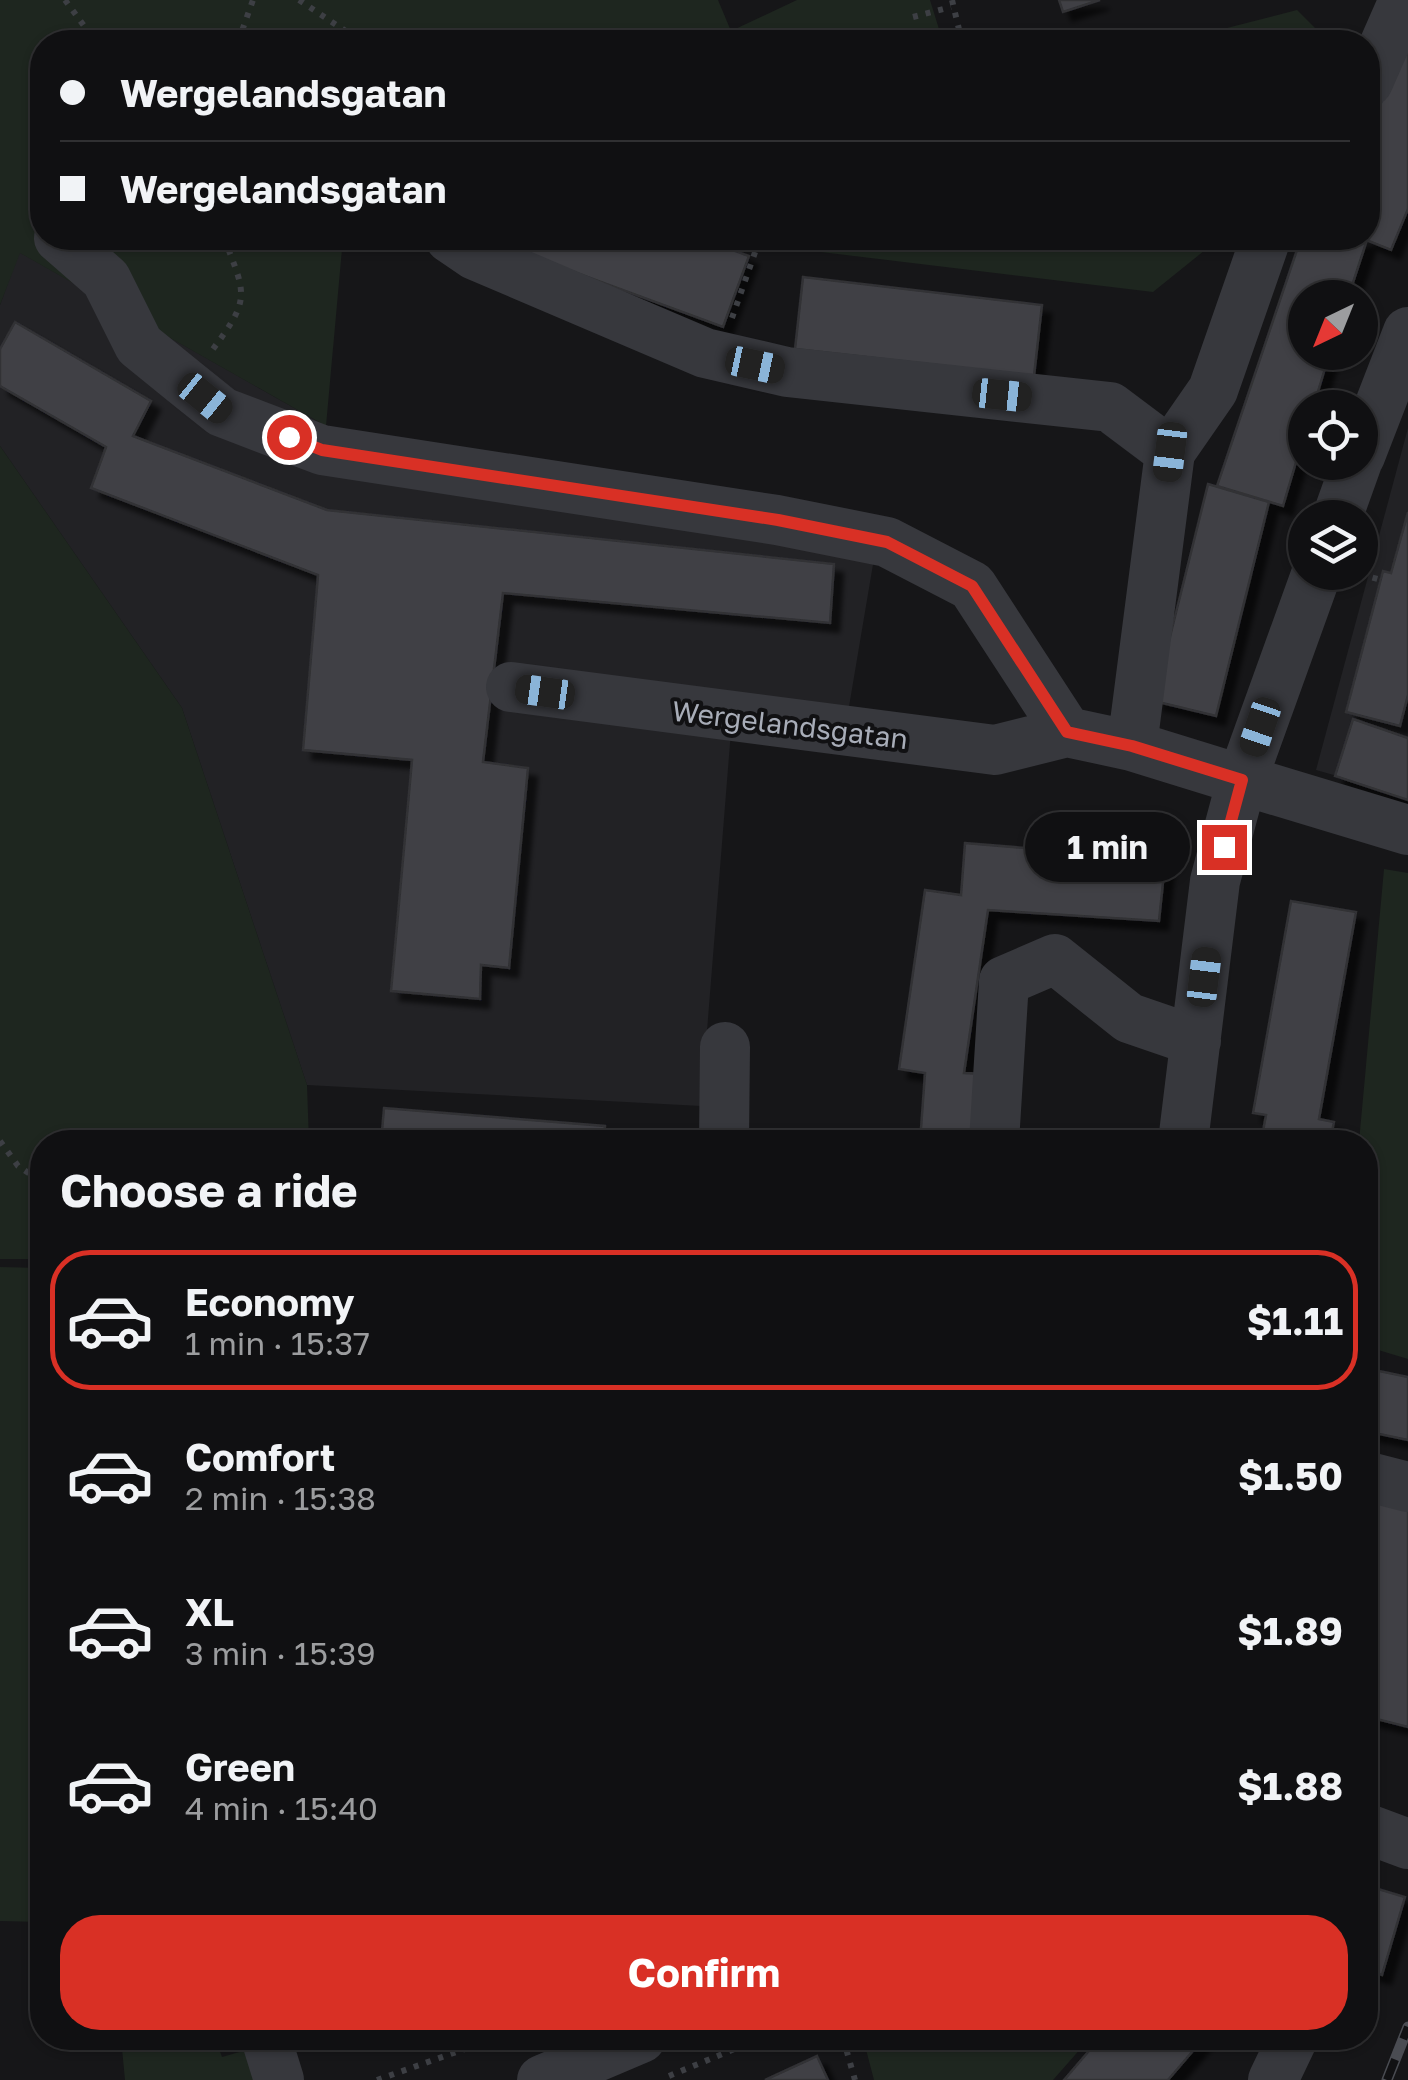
<!DOCTYPE html>
<html lang="en">
<head>
<meta charset="utf-8">
<style>
	:root { --surface:#101012; --page:#1e1e20; --text:#f1f3f6; --muted:#9c9d9f; --line:#303032; --accent:#d93025 }
	body { margin:0; font-family:"Golos Text",sans-serif; background:var(--page); color:var(--text); height:100vh; display:flex; flex-direction:column; font-size:38px; white-space:nowrap }
	* { box-sizing:border-box; margin:0 }
	p { font-size:32px; color:var(--muted) }
	.icon { flex:none; width:55px; height:55px; fill:none; stroke:currentColor; stroke-width:2; stroke-linecap:round; stroke-linejoin:round }
	.map { position:relative; flex:1; overflow:hidden }
	.drawer { position:absolute; left:30px; top:1130px; width:1348px; height:920px; display:flex; flex-direction:column; background:var(--surface); border-radius:40px; box-shadow:0 2px 8px #0004,0 0 0 2px var(--line) }
	.drawer>* { flex:none }
	.hud { position:absolute; left:30px; top:30px; width:1350px; height:220px; border-radius:40px; box-shadow:0 2px 8px #0004,0 0 0 2px var(--line); display:grid; align-content:center; height:220px; padding:0 30px; background:var(--surface) }
	.needle { width:65px; rotate:223deg }
	.controls { position:absolute; left:1288px; top:280px; display:grid; gap:20px }
	.controls a { display:grid; place-items:center; width:90px; height:90px; border-radius:50%; background:var(--surface); box-shadow:0 2px 8px #0004,0 0 0 2px var(--line); font-size:50px }
	.end { position:absolute; width:45px; height:45px; margin:-22px; border:12px solid #d93025; background:#fff; box-shadow:0 0 0 5px #fff }
	.from { border-radius:50% }
	.bubble { position:absolute; height:70px; border-radius:35px; background:var(--surface); box-shadow:0 2px 8px #0004,0 0 0 2px var(--line); font-size:32px; font-weight:700; line-height:70px; text-align:center }
	.car { position:absolute; width:30px; height:60px; margin:-30px -15px; border-radius:12px; box-shadow:0 0 8px 2px #0007; background:linear-gradient(#222 24%,#8ab4d8 0 40%,#222 0 76%,#8ab4d8 0 86%,#222 0) }
	.hud b { display:flex; align-items:center; gap:35px; height:95px; font-size:38px }
	.hud b+b { border-top:2px solid var(--line) }
	.hud i { width:25px; height:25px; background:var(--text) }
	ul { padding:0; list-style:none }
	li { display:flex; align-items:center; gap:30px; height:140px; margin:0 20px 15px; padding:0 10px; border:5px solid transparent; border-radius:40px }
	li div { flex:1 }
	li b { display:block; font-size:38px }
	li em { font-style:normal; font-weight:700 }
	li.selected { border-color:var(--accent) }
	li>.icon { width:90px; height:90px; stroke-width:1.5 }
	h2 { padding:0 30px; font-size:45px; line-height:120px }
	.button { display:flex; gap:20px; margin-top:auto; padding:20px 30px }
	.button a { flex:1; height:115px; border-radius:40px; background:var(--accent); color:#fff; font-size:40px; font-weight:700; line-height:115px; text-align:center }
	.map>svg:first-child { display:block }
	.built { fill:#222225 }
	.green { fill:#1e261f }
	.building { fill:#404145; stroke:#303034; stroke-width:2.5; filter:url(#shadow) }
	.lines { fill:none; stroke-linecap:round; stroke-linejoin:round }
	.path { stroke:#3d3f44; stroke-width:6; stroke-dasharray:5 8; stroke-linecap:butt }
	.minor { stroke:#37383d; stroke-width:50 }
	.rail-casing { stroke:#4a4c52; stroke-width:11 }
	.rail { stroke:#111113; stroke-width:8; stroke-dasharray:22; stroke-linecap:butt }
	.route { stroke:#d93025; stroke-width:12 }
	.labels { text-anchor:middle; stroke-width:8; stroke-linejoin:round; paint-order:stroke }
	.street-label { font-size:28px; fill:#a8adb8; stroke:#111113 }
</style>
</head>
<body>
<div class="map">
<svg width="1408" height="2080" viewBox="0 0 1408 2080">
	<defs>
		<filter id="shadow"><feDropShadow dx="9" dy="9" stdDeviation="2.5" flood-color="#0009"/></filter>
	</defs>
	<rect width="100%" height="100%" fill="#161618"/>
	<path class="built" d="M 19,252 L 326,426 L 881,517 L 841,754 L 731,731 L 701,1106 L 307,1085 L 182,708 L 0,446 L 0,305 Z
		M 1408,428 L 1408,796 L 1316,770 Z"/>
	<path class="green" d="M 0,0 L 718,0 L 731,31 L 797,0 L 930,0 L 943,42 L 42,42 L 42,238 L 343,238 L 326,426 L 20,253 L 0,305 Z
		M 1297,10 L 1329,42 L 1172,42 Z
		M 749,238 L 1220,238 L 1153,292 L 771,246 Z
		M 0,446 L 182,708 L 307,1085 L 309,1142 L 42,1142 L 42,1259 L 0,1259 Z
		M 1384,869 L 1408,873 L 1408,1359 L 1365,1346 L 1365,1142 L 1359,1142 Z
		M 0,1267 L 42,1268 L 42,1922 L 0,1921 Z
		M 121,2038 L 215,2038 L 222,2057 L 257,2047 L 263,2080 L 125,2080 Z
		M 863,2038 L 1090,2038 L 1053,2080 L 874,2080 Z"/>
	<path class="building" d="M 1059,0 L 1100,0 L 1063,12 Z
		M 1408,36 L 1408,209 L 1391,250 L 1361,238 L 1368,238 L 1368,135 Z
		M 497,238 L 700,238 L 749,256 L 723,327 L 495,243 Z
		M 1301,238 L 1367,240 L 1348,298 L 1305,298 L 1305,352 L 1330,352 L 1313,408 L 1305,408 L 1305,432 L 1283,506 L 1217,486 Z
		M 803,277 L 1042,305 L 1034,376 L 795,349 Z
		M 15,322 L 151,401 L 133,436 L 327,510 L 834,564 L 830,623 L 503,593 L 483,762 L 528,768 L 509,968 L 481,965 L 480,999 L 391,991 L 412,760 L 303,750 L 318,575 L 91,488 L 106,447 L 0,386 L 0,349 Z
		M 1208,484 L 1269,502 L 1216,716 L 1154,701 Z
		M 1408,512 L 1408,695 L 1400,726 L 1346,712 L 1383,571 L 1391,573 Z
		M 1353,719 L 1408,738 L 1408,800 L 1335,776 Z
		M 965,843 L 1074,852 L 1075,844 L 1166,854 L 1159,921 L 988,910 L 964,1073 L 989,1074 L 984,1142 L 920,1142 L 925,1073 L 899,1069 L 925,890 L 961,895 Z
		M 1291,901 L 1356,912 L 1319,1119 L 1334,1122 L 1330,1142 L 1261,1142 L 1266,1115 L 1253,1113 Z
		M 384,1108 L 605,1126 L 604,1142 L 381,1142 Z
		M 1365,1368 L 1408,1377 L 1408,1440 L 1365,1431 Z
		M 1365,1495 L 1408,1505 L 1408,1727 L 1365,1716 Z
		M 1365,1885 L 1405,1897 L 1382,1975 L 1365,1970 Z
		M 1100,2038 L 1204,2038 L 1168,2080 L 1064,2080 Z
		M 817,2056 L 828,2080 L 765,2080 Z"/>
	<g class="lines">
		<path class="path" d="M 65,0 L 96,42
			M 299,0 L 362,42
			M 952,0 L 962,42
			M 913,17 L 951,7
			M 238,42 L 253,0
			M 732,318 L 760,238
			M 213,349 C 251,298 246,295 224,238
			M 1360,574 L 1381,580
			M 0,1141 L 18,1166 L 42,1182
			M 843,2038 L 855,2080
			M 669,2076 L 761,2038
			M 377,2080 L 496,2038"/>
		<path class="minor" d="M 1368,82 L 1404,0
			M 59,238 L 106,279 L 139,345 L 187,384 L 222,412 L 322,450 L 777,520 L 887,542 L 972,586 L 1067,732 L 995,750 L 511,687
			M 450,238 L 475,255 L 705,353 L 787,372 L 1110,407 L 1170,452
			M 1360,456 L 1408,332
			M 1337,518 L 1357,462
			M 1317,572 L 1242,780 L 1408,830
			M 1067,732 L 1132,746 L 1242,780 L 1215,881 L 1183,1142
			M 1132,746 L 1170,452 L 1213,390 L 1266,238
			M 724,1142 L 725,1047
			M 994,1142 L 1004,981 L 1055,959 L 1129,1018 L 1196,1041
			M 1365,1476 L 1408,1487
			M 1365,1828 L 1408,1844
			M 266,2038 L 279,2080
			M 542,2080 L 641,2038
			M 1273,2080 L 1293,2038"/>
		<defs>
			<path id="rail" d="M 1387,2080 L 1408,2027"/>
		</defs>
		<use href="#rail" class="rail-casing"/>
		<use href="#rail" class="rail"/>
	</g>
	<g class="lines">
		<path class="route" d="M 289,437 L 322,450 L 778,520 L 887,542 L 972,586 L 1067,732 L 1132,746 L 1242,780 L 1224,847"/>
	</g>
	<g class="labels">
		<g class="street-label">
			<text transform="translate(790 725) rotate(7)" y="10">Wergelandsgatan</text>
		</g>
	</g>
</svg>
<div class="controls">
<a><svg class="needle" viewBox="-14 -14 28 28"><path d="M0-13l5 13h-10z" fill="#e53935"/><path d="M0 13l5-13h-10z" fill="#9c9d9f"/></svg></a>
<a><svg class="icon" aria-label="locate" viewBox="0 0 24 24"><circle cx="12" cy="12" r="6"/><path d="M12 2v4M12 18v4M2 12h4M18 12h4"/></svg></a>
<a><svg class="icon" aria-label="layers" viewBox="0 0 24 24"><path d="M12 4l9 5-9 5-9-5zM3 14l9 5 9-5"/></svg></a>
</div>
<i class="end from" style="left:289px;top:437px"></i>
<i class="end" style="left:1224px;top:847px"></i>
<div class="bubble" style="left:1025px;top:812px;width:165px">1 min</div>
<i class="car" style="left:755px;top:365px;rotate:102deg"></i>
<i class="car" style="left:1002px;top:395px;rotate:96deg"></i>
<i class="car" style="left:205px;top:398px;rotate:129deg"></i>
<i class="car" style="left:1170px;top:452px;rotate:187deg"></i>
<i class="car" style="left:545px;top:692px;rotate:278deg"></i>
<i class="car" style="left:1260px;top:727px;rotate:199deg"></i>
<i class="car" style="left:1204px;top:977px;rotate:7deg"></i>
<div class="hud">
<b><i class="from"></i>Wergelandsgatan</b>
<b><i></i>Wergelandsgatan</b>
</div>
<section class="drawer">
<h2>Choose a ride</h2>
<ul>
<li class="selected"><svg class="icon" aria-label="car" viewBox="0 0 24 24"><path d="M5 17H2v-5l4-1 3-4h7l3 4 3 1v5h-3M9 17h6M6 11h13"/><circle cx="7" cy="17" r="2"/><circle cx="17" cy="17" r="2"/></svg><div><b>Economy</b><p>1 min · 15:37</p></div><em>$1.11</em></li>
<li><svg class="icon" aria-label="car" viewBox="0 0 24 24"><path d="M5 17H2v-5l4-1 3-4h7l3 4 3 1v5h-3M9 17h6M6 11h13"/><circle cx="7" cy="17" r="2"/><circle cx="17" cy="17" r="2"/></svg><div><b>Comfort</b><p>2 min · 15:38</p></div><em>$1.50</em></li>
<li><svg class="icon" aria-label="car" viewBox="0 0 24 24"><path d="M5 17H2v-5l4-1 3-4h7l3 4 3 1v5h-3M9 17h6M6 11h13"/><circle cx="7" cy="17" r="2"/><circle cx="17" cy="17" r="2"/></svg><div><b>XL</b><p>3 min · 15:39</p></div><em>$1.89</em></li>
<li><svg class="icon" aria-label="car" viewBox="0 0 24 24"><path d="M5 17H2v-5l4-1 3-4h7l3 4 3 1v5h-3M9 17h6M6 11h13"/><circle cx="7" cy="17" r="2"/><circle cx="17" cy="17" r="2"/></svg><div><b>Green</b><p>4 min · 15:40</p></div><em>$1.88</em></li>
</ul>
<div class="button"><a>Confirm</a></div>
</section>
</div>
</body>
</html>
